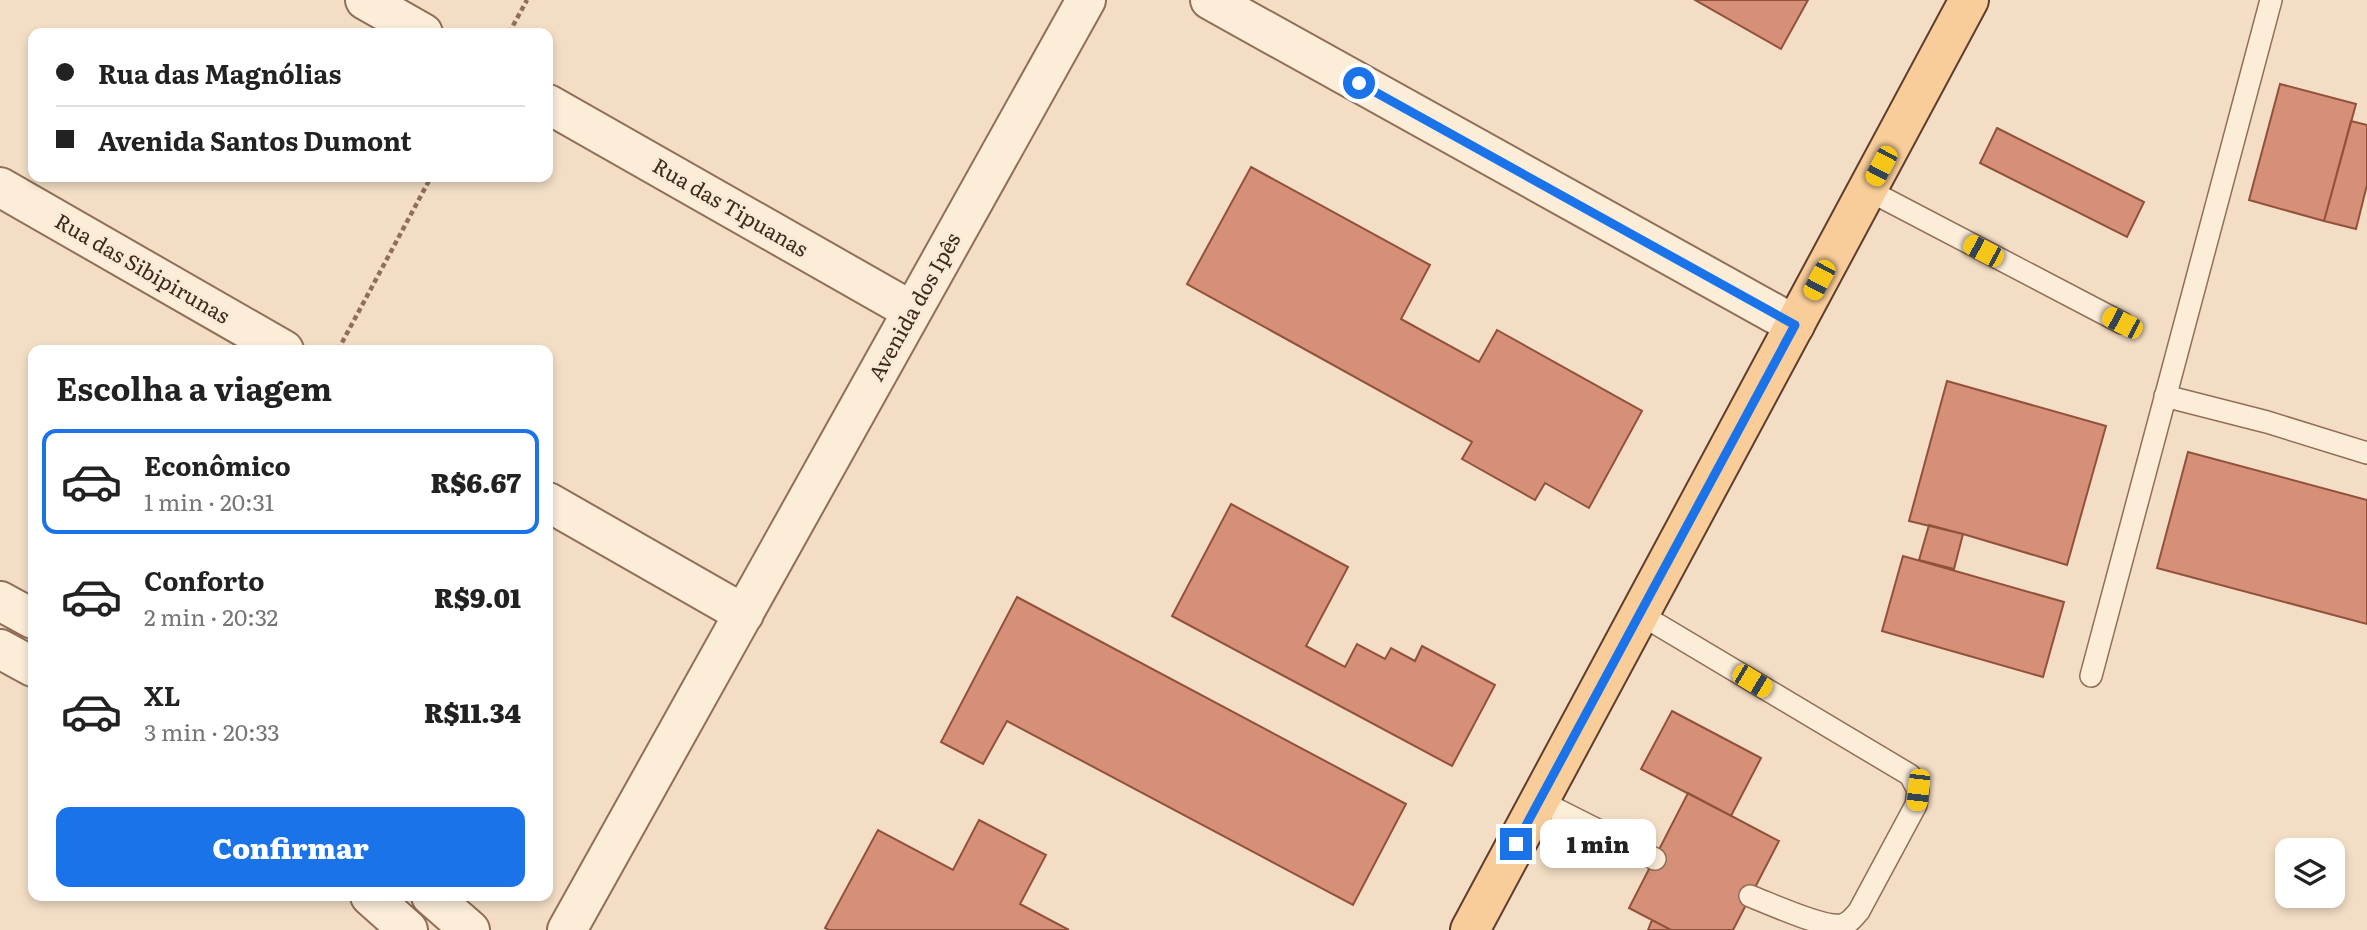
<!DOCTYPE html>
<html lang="pt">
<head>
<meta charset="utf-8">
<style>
	:root { --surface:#fff; --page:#f6f6f6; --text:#222; --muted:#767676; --line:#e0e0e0; --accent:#1a73e8 }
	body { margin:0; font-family:Literata,serif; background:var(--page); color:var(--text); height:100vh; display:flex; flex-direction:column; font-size:26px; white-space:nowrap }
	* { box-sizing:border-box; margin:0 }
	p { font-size:23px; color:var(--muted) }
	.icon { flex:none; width:38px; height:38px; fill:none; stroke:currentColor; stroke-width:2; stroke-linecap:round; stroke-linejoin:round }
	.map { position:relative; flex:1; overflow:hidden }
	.sheet { position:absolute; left:28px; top:345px; width:525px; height:556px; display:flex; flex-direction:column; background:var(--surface); border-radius:14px; box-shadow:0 4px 10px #0003 }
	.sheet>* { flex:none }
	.banner { position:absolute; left:28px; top:28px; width:525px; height:154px; border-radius:14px; box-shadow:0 4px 10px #0003; display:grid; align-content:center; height:154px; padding:0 28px; background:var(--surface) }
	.buttons { position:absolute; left:2275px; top:838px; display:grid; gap:14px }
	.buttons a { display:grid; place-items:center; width:70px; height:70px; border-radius:14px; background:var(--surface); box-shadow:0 4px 10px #0003; font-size:35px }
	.end { position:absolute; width:32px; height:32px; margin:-16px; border:9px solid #1a73e8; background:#fff; box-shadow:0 0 0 4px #fff }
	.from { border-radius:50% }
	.bubble { position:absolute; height:49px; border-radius:14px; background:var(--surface); box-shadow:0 4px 10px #0003; font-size:23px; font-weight:800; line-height:49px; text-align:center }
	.car { position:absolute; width:21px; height:42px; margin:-21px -10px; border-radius:9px; box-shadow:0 0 5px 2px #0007; background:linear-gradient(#f5c518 24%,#345 0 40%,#f5c518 0 76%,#345 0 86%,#f5c518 0) }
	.banner b { display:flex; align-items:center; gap:24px; height:66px; font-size:26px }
	.banner b+b { border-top:2px solid var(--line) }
	.banner i { width:18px; height:18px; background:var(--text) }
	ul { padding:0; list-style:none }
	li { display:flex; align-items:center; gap:21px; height:105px; margin:0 14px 10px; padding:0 14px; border:4px solid transparent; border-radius:14px }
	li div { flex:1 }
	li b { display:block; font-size:26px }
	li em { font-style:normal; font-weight:800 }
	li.active { border-color:var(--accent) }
	li>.icon { width:63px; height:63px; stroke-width:1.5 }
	h2 { padding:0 28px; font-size:32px; line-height:84px }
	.cta { display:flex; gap:14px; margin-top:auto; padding:14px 28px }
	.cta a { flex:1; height:80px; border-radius:14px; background:var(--accent); color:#fff; font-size:28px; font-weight:800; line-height:80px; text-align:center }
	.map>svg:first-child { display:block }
	.building { fill:#d59077; stroke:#92513b; stroke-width:2 }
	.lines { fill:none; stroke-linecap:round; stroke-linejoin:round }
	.lane-casing { stroke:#906e58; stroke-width:24 }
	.street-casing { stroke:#906e58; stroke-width:42 }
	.primary-casing { stroke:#5e3d2d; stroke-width:42 }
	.path { stroke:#906e58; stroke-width:4.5; stroke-dasharray:5 3.5; stroke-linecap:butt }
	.lane { stroke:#fcedd9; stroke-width:21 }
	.street { stroke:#fcedd9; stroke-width:38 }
	.primary { stroke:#f9cd9a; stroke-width:38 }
	.route { stroke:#1a73e8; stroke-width:9 }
	.labels { text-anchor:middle; stroke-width:6; stroke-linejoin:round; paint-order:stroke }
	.street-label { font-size:21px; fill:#3f291e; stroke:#f9ead5 }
</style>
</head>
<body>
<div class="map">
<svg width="2367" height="930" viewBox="0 0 2367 930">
	<rect width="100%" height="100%" fill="#f3dec5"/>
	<path class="building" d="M 1695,0 L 1808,0 L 1781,49 Z
		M 2280,84 L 2356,104 L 2324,221 L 2249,200 Z
		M 2351,121 L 2367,125 L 2367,185 L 2356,229 L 2324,221 Z
		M 1997,128 L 2144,202 L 2127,237 L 1980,163 Z
		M 1251,167 L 1430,265 L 1401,319 L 1479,362 L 1497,330 L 1642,411 L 1589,508 L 1545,483 L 1535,500 L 1462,459 L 1472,442 L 1187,284 Z
		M 1947,381 L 2106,426 L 2067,565 L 1963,534 L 1909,521 Z
		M 2188,452 L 2367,500 L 2367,624 L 2157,568 Z
		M 1231,504 L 1348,567 L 1306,646 L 1345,667 L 1357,644 L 1385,659 L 1391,648 L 1415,661 L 1422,646 L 1495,685 L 1452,766 L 1172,616 Z
		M 1929,525 L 1963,534 L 1954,569 L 1919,560 Z
		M 1903,556 L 2064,602 L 2043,677 L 1882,631 Z
		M 1017,597 L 1406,804 L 1353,905 L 1007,721 L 983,764 L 941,742 Z
		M 1672,711 L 1761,758 L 1731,816 L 1641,769 Z
		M 1688,793 L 1779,841 L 1733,930 L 1671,930 L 1629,908 Z
		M 979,820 L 1046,855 L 1020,904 L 1069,930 L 829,930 L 825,928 L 878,830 L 953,870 Z
		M 1652,920 L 1671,930 L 1648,930 Z"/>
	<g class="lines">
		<defs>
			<path id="lane" d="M 1868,190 L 2122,323
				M 2165,396 L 2267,422 L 2367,453
				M 1640,614 L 1910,775 L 1918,790 L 1916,805 L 1859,911 C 1854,917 1849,924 1841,925 C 1822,928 1771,904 1750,896
				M 2091,676 L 2271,0
				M 1540,801 L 1655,859"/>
			<path id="street" d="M 365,0 L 423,33
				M 1210,0 L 1795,325
				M 548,104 L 912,311
				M 0,187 L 284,350
				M 548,502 L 744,614
				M 0,601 L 33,619
				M 0,649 L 33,667
				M 370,896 L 408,930
				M 431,896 L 470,930
				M 567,930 L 1086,0"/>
			<path id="primary" d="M 1470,930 L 1969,0"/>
		</defs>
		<use href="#lane" class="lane-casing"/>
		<use href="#street" class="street-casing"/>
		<use href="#primary" class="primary-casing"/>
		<path class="path" d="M 509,33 L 527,0
			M 338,350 L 431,177"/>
		<use href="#lane" class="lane"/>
		<use href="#street" class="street"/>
		<use href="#primary" class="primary"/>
	</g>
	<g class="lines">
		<path class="route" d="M 1359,83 L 1795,325 L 1516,844"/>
	</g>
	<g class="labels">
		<g class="street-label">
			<text transform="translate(730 208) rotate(30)" y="7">Rua das Tipuanas</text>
			<text transform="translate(142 269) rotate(30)" y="7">Rua das Sibipirunas</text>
			<text transform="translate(915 307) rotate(-61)" y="7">Avenida dos Ipês</text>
		</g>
	</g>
</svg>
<div class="buttons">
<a><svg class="icon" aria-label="layers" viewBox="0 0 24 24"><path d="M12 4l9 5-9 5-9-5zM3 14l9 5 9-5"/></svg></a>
</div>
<i class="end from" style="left:1359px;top:83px"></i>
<i class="end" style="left:1516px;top:844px"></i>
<div class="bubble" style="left:1540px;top:819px;width:116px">1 min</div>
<i class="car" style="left:1881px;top:166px;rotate:208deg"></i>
<i class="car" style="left:1983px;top:251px;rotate:298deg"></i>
<i class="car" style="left:1819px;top:280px;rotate:208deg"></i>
<i class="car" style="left:2122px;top:323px;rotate:297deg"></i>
<i class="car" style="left:1752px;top:681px;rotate:121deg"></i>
<i class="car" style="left:1918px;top:790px;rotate:186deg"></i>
<div class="banner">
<b><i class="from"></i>Rua das Magnólias</b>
<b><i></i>Avenida Santos Dumont</b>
</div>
<section class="sheet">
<h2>Escolha a viagem</h2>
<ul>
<li class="active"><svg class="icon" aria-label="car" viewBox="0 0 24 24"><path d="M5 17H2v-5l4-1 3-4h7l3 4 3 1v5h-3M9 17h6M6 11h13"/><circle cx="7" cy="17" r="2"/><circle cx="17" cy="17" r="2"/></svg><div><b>Econômico</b><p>1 min · 20:31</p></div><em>R$6.67</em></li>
<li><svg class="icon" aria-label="car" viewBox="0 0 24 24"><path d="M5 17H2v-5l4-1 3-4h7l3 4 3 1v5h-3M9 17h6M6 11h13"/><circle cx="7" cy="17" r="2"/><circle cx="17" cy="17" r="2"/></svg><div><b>Conforto</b><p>2 min · 20:32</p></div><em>R$9.01</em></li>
<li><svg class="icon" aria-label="car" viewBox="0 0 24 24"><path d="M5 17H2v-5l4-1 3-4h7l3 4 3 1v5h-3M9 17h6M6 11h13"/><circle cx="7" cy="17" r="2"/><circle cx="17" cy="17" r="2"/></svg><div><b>XL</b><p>3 min · 20:33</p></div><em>R$11.34</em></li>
</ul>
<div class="cta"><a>Confirmar</a></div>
</section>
</div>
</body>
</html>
